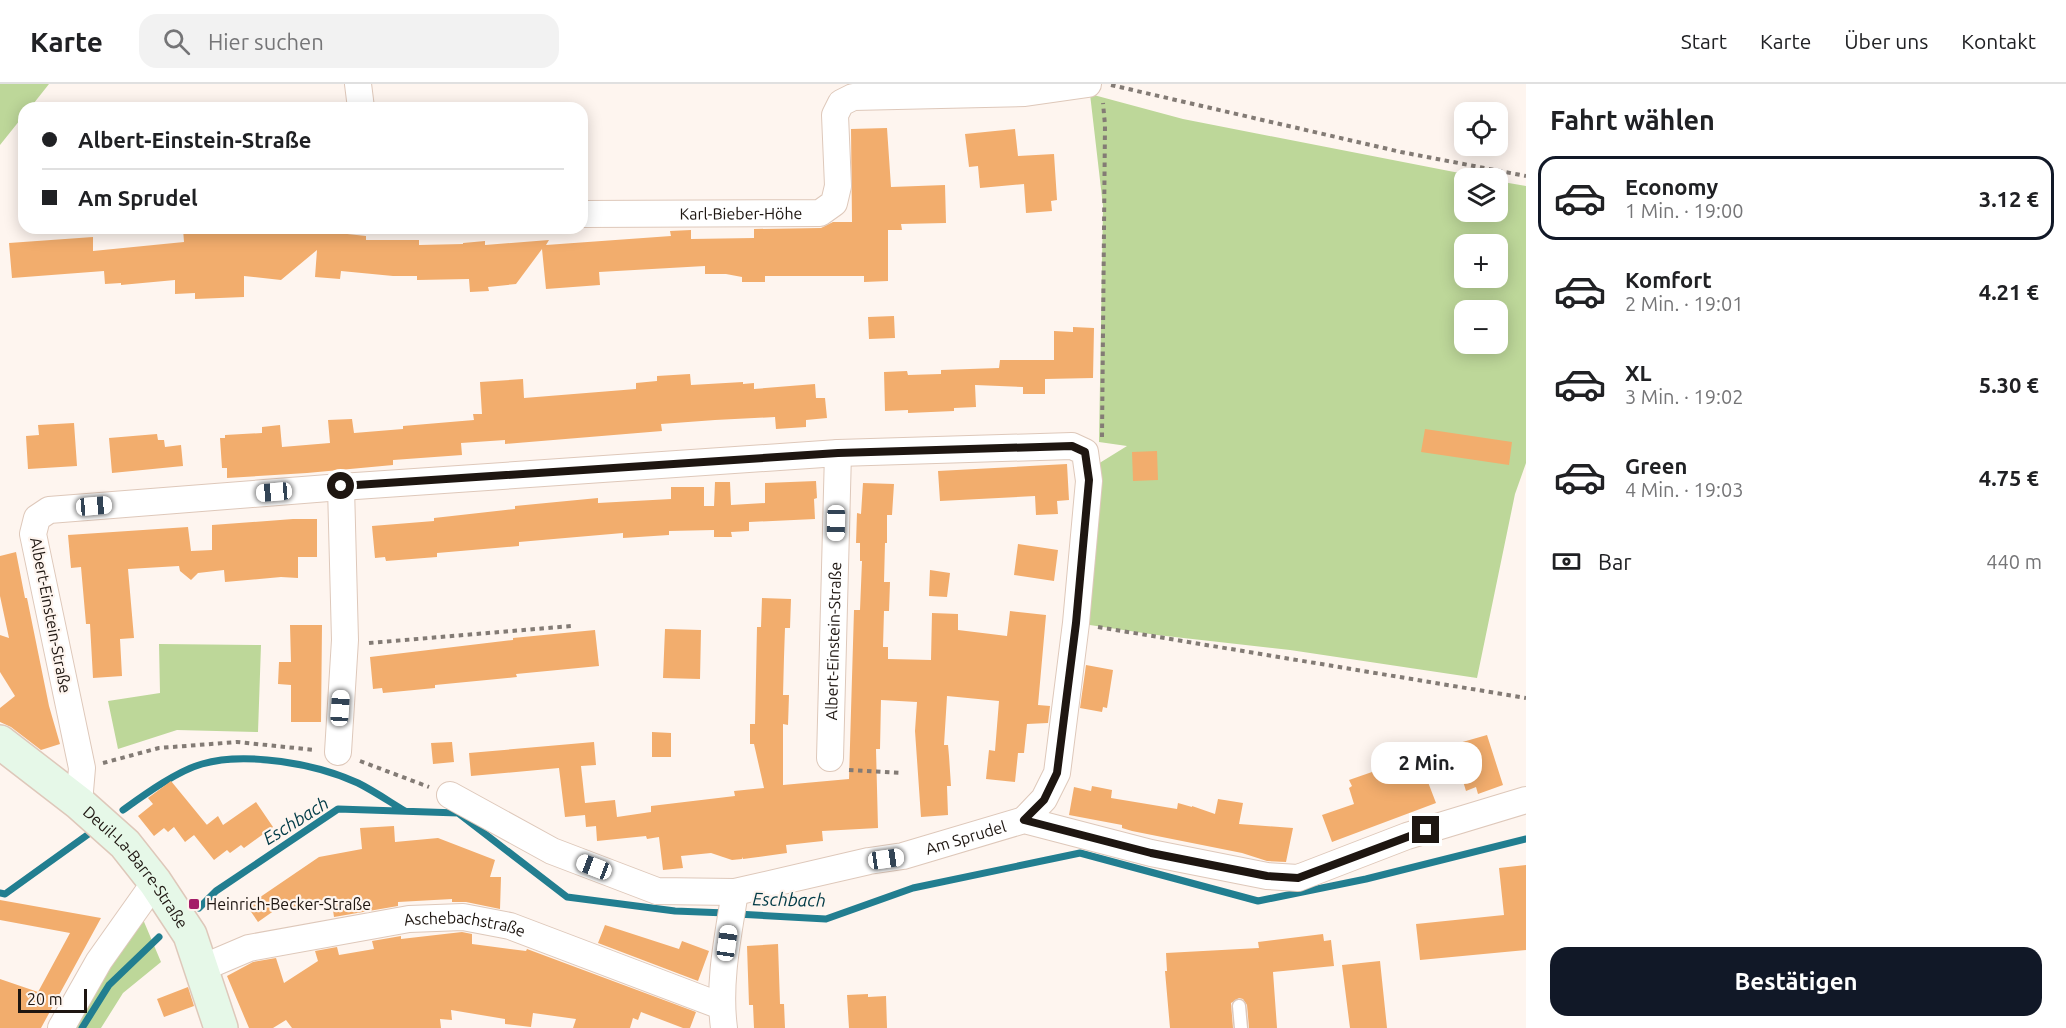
<!DOCTYPE html>
<html lang="de">
<head>
<meta charset="utf-8">
<style>
	:root { --surface:#fff; --page:#f2f2f2; --text:#202124; --muted:#757577; --line:#e0e0e0; --accent:#111827 }
	body { margin:0; font-family:Ubuntu,sans-serif; background:var(--page); color:var(--text); height:100vh; display:flex; flex-direction:column; font-size:22px; white-space:nowrap }
	* { box-sizing:border-box; margin:0 }
	p { font-size:20px; color:var(--muted) }
	.icon { flex:none; width:33px; height:33px; fill:none; stroke:currentColor; stroke-width:2; stroke-linecap:round; stroke-linejoin:round }
	.map { position:relative; flex:1; overflow:hidden }
	.side { display:flex; flex-direction:column; background:var(--surface); width:540px }
	.side>* { flex:none }
	.top-card { position:absolute; left:18px; top:18px; width:570px; height:132px; border-radius:18px; box-shadow:0 3px 15px #0003; display:grid; align-content:center; height:132px; padding:0 24px; background:var(--surface) }
	.controls { position:absolute; left:1454px; top:18px; display:grid; gap:12px }
	.controls a { display:grid; place-items:center; width:54px; height:54px; border-radius:12px; background:var(--surface); box-shadow:0 3px 15px #0003; font-size:30px }
	.scale { position:absolute; left:18px; bottom:15px; width:69px; box-sizing:border-box; padding-left:6px; border:3px solid #1e1611; border-top:0; font-size:16px; line-height:21px; white-space:nowrap; color:#1e1611; -webkit-text-stroke:4px #fef5ef; paint-order:stroke }
	.end { position:absolute; width:27px; height:27px; margin:-14px; border:8px solid #1e1611; background:#fff; box-shadow:0 0 0 3px #fff }
	.from { border-radius:50% }
	.bubble { position:absolute; height:42px; border-radius:18px; background:var(--surface); box-shadow:0 3px 15px #0003; font-size:20px; font-weight:700; line-height:42px; text-align:center }
	.car { position:absolute; width:18px; height:36px; margin:-18px -9px; border-radius:8px; box-shadow:0 0 4px 2px #0007; background:linear-gradient(#fff 24%,#345 0 40%,#fff 0 76%,#345 0 86%,#fff 0) }
	.top-card b { display:flex; align-items:center; gap:21px; height:57px; font-size:22px }
	.top-card b+b { border-top:2px solid var(--line) }
	.top-card i { width:15px; height:15px; background:var(--text) }
	ul { padding:0; list-style:none }
	li { display:flex; align-items:center; gap:18px; height:84px; margin:0 12px 9px; padding:0 12px; border:3px solid transparent; border-radius:18px }
	li div { flex:1 }
	li b { display:block; font-size:22px }
	li em { font-style:normal; font-weight:700 }
	li.current { border-color:var(--accent) }
	li>.icon { width:54px; height:54px; stroke-width:1.5 }
	h2 { padding:0 24px; font-size:27px; line-height:72px }
	.pay { display:flex; align-items:center; gap:15px; height:66px; padding:0 24px; font-size:22px }
	.pay p { margin-inline-start:auto }
	.button { display:flex; gap:12px; margin-top:auto; padding:12px 24px }
	.button a { flex:1; height:69px; border-radius:18px; background:var(--accent); color:#fff; font-size:24px; font-weight:700; line-height:69px; text-align:center }
	header { display:flex; align-items:center; gap:36px; box-sizing:border-box; height:84px; padding:0 30px; background:var(--surface); border-bottom:2px solid var(--line) }
	header strong { font-size:28px }
	nav { display:flex; gap:33px; margin-inline-start:auto; font-size:21px }
	.search { width:420px; height:54px; background:var(--page); display:flex; align-items:center; gap:15px; box-sizing:border-box; padding:0 21px; border-radius:18px; color:var(--muted); font-size:22px }
	main { display:flex; flex:1; min-height:0 }
	.map>svg:first-child { display:block }
	.green { fill:#bdd799; fill-rule:evenodd }
	.lines { fill:none; stroke-linecap:round; stroke-linejoin:round }
	.stream { stroke:#227e90; stroke-width:7 }
	.building { fill:#f2ad6d }
	.lane-casing { stroke:#dec8ba; stroke-width:15 }
	.street-casing { stroke:#dec8ba; stroke-width:28 }
	.secondary-casing { stroke:#dec8ba; stroke-width:36 }
	.path { stroke:#837b75; stroke-width:4; stroke-dasharray:4.5 4.5; stroke-linecap:butt }
	.lane { stroke:#fff; stroke-width:12 }
	.street { stroke:#fff; stroke-width:26 }
	.secondary { stroke:#e6f8e8; stroke-width:33 }
	.route { stroke:#1e1611; stroke-width:8 }
	.poi-dot { fill:#a41d67; stroke:#fef5ef; stroke-width:2 }
	.labels { text-anchor:middle; stroke-width:4.5; stroke-linejoin:round; paint-order:stroke }
	.street-label { font-size:16px; fill:#1e1611; stroke:#fef5ef }
	.poi-label { font-size:16px; fill:#1e1611; stroke:#fef5ef; text-anchor:start }
	.water-label { font-size:18px; font-style:italic; fill:#003a46; stroke:#fef5ef }
</style>
</head>
<body>
<header>
<strong>Karte</strong>
<div class="search"><svg class="icon" aria-label="search" viewBox="0 0 24 24"><circle cx="10" cy="10" r="6"/><path d="M15 15l6 6"/></svg>Hier suchen</div>
<nav><a>Start</a><a>Karte</a><a>Über uns</a><a>Kontakt</a></nav>
</header>
<main>
<div class="map">
<svg width="1526" height="944" viewBox="0 0 1526 944">
	<rect width="100%" height="100%" fill="#fef5ef"/>
	<path class="green" d="M 0,0 L 49,0 L 30,24 L 24,24 L 24,31 L 0,61 Z
		M 1090,10 L 1183,35 L 1485,94 L 1464,94 L 1464,128 L 1497,128 L 1497,97 L 1526,102 L 1526,379 L 1515,410 L 1477,594 L 1290,566 L 1157,551 L 1083,540 L 1085,388 L 1127,362 L 1099,358 L 1103,122 ZM 1464,160 L 1497,160 L 1497,194 L 1464,194 ZM 1464,226 L 1497,226 L 1497,260 L 1464,260 Z
		M 159,560 L 261,561 L 258,648 L 177,646 L 118,665 L 108,617 L 160,609 Z
		M 142,833 L 161,878 L 123,909 L 101,944 L 66,944 Z"/>
	<g class="lines">
		<path class="stream" d="M 123,726 C 144,711 177,687 202,680 C 246,667 317,680 358,699 C 374,707 390,718 405,727
			M 0,809 L 5,810 L 90,749
			M 199,824 L 216,807 L 338,725 L 458,729 L 567,813 L 675,827 L 726,829
			M 737,830 L 826,835 L 913,804 L 1080,769 L 1258,817 L 1366,795 L 1526,755
			M 82,944 L 109,901 L 159,853"/>
	</g>
	<path class="building" d="M 887,44 L 891,103 L 945,101 L 946,139 L 901,140 L 902,146 L 888,146 L 888,197 L 864,198 L 864,192 L 765,192 L 765,198 L 742,198 L 742,193 L 726,190 L 705,190 L 705,182 L 599,188 L 600,201 L 546,205 L 542,165 L 516,200 L 488,203 L 489,207 L 470,208 L 469,195 L 417,196 L 417,192 L 393,192 L 341,187 L 340,195 L 315,193 L 317,166 L 281,196 L 244,192 L 244,213 L 195,215 L 195,209 L 175,210 L 175,196 L 121,201 L 121,199 L 105,200 L 104,187 L 12,194 L 9,159 L 93,153 L 93,167 L 184,158 L 183,145 L 257,144 L 319,150 L 319,147 L 366,152 L 366,156 L 419,156 L 419,161 L 463,160 L 463,159 L 485,157 L 485,161 L 549,156 L 546,161 L 671,152 L 670,147 L 691,146 L 691,155 L 754,154 L 754,145 L 821,144 L 833,138 L 852,138 L 851,45 Z
		M 1015,45 L 1018,72 L 1054,70 L 1057,116 L 1051,117 L 1052,127 L 1026,129 L 1024,100 L 980,104 L 978,82 L 969,83 L 965,50 Z
		M 894,232 L 895,254 L 869,255 L 868,233 Z
		M 1073,243 L 1094,244 L 1093,294 L 1045,295 L 1045,310 L 1023,310 L 1023,303 L 975,301 L 976,323 L 954,324 L 954,327 L 908,329 L 908,326 L 885,327 L 884,288 L 907,287 L 908,291 L 941,290 L 941,286 L 999,284 L 1000,276 L 1054,276 L 1054,247 L 1073,248 Z
		M 690,290 L 691,301 L 743,298 L 743,300 L 754,299 L 754,305 L 815,300 L 816,314 L 825,314 L 827,334 L 806,336 L 806,343 L 776,345 L 775,333 L 715,336 L 661,340 L 662,347 L 505,360 L 505,356 L 461,359 L 462,371 L 393,376 L 393,381 L 307,389 L 227,394 L 227,384 L 222,384 L 220,354 L 225,354 L 225,351 L 262,349 L 262,343 L 280,341 L 282,363 L 330,359 L 328,336 L 352,335 L 354,349 L 403,345 L 403,342 L 474,336 L 473,330 L 482,330 L 480,298 L 523,295 L 524,314 L 636,305 L 636,299 L 657,297 L 657,292 Z
		M 74,339 L 77,382 L 28,385 L 26,352 L 39,351 L 38,341 Z
		M 1425,345 L 1512,358 L 1509,381 L 1421,368 Z
		M 157,350 L 158,356 L 164,356 L 165,363 L 181,361 L 183,382 L 112,389 L 109,354 Z
		M 1157,367 L 1158,396 L 1133,397 L 1132,368 Z
		M 1067,380 L 1069,416 L 1057,417 L 1058,430 L 1036,431 L 1035,412 L 940,417 L 938,387 Z
		M 816,397 L 817,414 L 814,415 L 815,435 L 749,438 L 749,447 L 731,448 L 732,453 L 714,453 L 714,446 L 669,447 L 669,451 L 623,454 L 623,449 L 519,458 L 519,462 L 437,469 L 437,473 L 386,477 L 385,473 L 375,474 L 372,442 L 434,437 L 434,434 L 515,425 L 515,422 L 598,414 L 598,419 L 671,415 L 671,403 L 704,403 L 704,422 L 714,422 L 715,398 L 730,398 L 731,421 L 765,419 L 765,399 Z
		M 863,399 L 894,400 L 892,431 L 887,431 L 887,459 L 885,459 L 884,498 L 890,498 L 889,527 L 884,527 L 883,563 L 888,563 L 888,575 L 931,576 L 932,529 L 958,530 L 958,546 L 1007,552 L 1010,527 L 1046,531 L 1038,621 L 1050,622 L 1048,639 L 1027,640 L 1024,669 L 1018,669 L 1015,698 L 986,695 L 989,666 L 995,667 L 999,617 L 947,612 L 944,661 L 948,661 L 949,672 L 951,702 L 947,702 L 948,731 L 921,733 L 915,647 L 917,618 L 881,616 L 880,665 L 876,665 L 878,744 L 822,747 L 823,757 L 786,761 L 787,769 L 743,775 L 743,773 L 742,775 L 732,776 L 711,769 L 681,772 L 683,784 L 663,786 L 659,753 L 647,755 L 646,752 L 597,757 L 596,742 L 586,743 L 585,731 L 565,733 L 559,684 L 471,692 L 469,669 L 594,658 L 596,681 L 581,682 L 585,719 L 615,716 L 617,733 L 651,728 L 651,722 L 735,712 L 734,707 L 764,704 L 754,660 L 750,660 L 750,640 L 755,640 L 757,543 L 761,543 L 762,514 L 791,515 L 790,544 L 785,544 L 784,573 L 783,611 L 789,611 L 788,641 L 783,640 L 783,701 L 849,695 L 854,526 L 860,526 L 862,477 L 860,477 L 860,459 L 856,459 L 857,429 L 861,430 Z
		M 293,435 L 317,435 L 317,473 L 298,473 L 298,494 L 281,493 L 225,498 L 224,486 L 198,489 L 191,496 L 180,487 L 179,482 L 128,485 L 134,554 L 120,555 L 122,592 L 93,594 L 90,540 L 86,540 L 81,483 L 71,484 L 68,451 L 188,443 L 191,467 L 212,466 L 212,441 Z
		M 1018,460 L 1058,466 L 1054,497 L 1014,491 Z
		M 16,468 L 25,514 L 27,514 L 49,622 L 60,660 L 41,666 L 11,643 L 0,638 L 0,624 L 15,612 L 0,588 L 0,551 L 9,554 L 0,512 L 0,472 Z
		M 930,486 L 950,489 L 947,513 L 929,512 Z
		M 290,541 L 322,541 L 321,638 L 291,638 L 291,601 L 278,600 L 279,578 L 291,578 Z
		M 665,545 L 701,546 L 700,595 L 663,594 Z
		M 595,546 L 599,582 L 516,590 L 517,593 L 435,601 L 435,604 L 383,609 L 382,604 L 373,605 L 370,573 L 513,556 L 513,554 Z
		M 1086,581 L 1113,586 L 1107,624 L 1103,623 L 1102,628 L 1080,624 Z
		M 652,648 L 671,649 L 671,673 L 652,673 Z
		M 1487,651 L 1503,701 L 1478,710 L 1476,703 L 1466,707 L 1452,661 Z
		M 452,658 L 454,678 L 433,680 L 431,659 Z
		M 1418,672 L 1436,719 L 1332,758 L 1322,731 L 1354,720 L 1349,704 L 1352,702 L 1349,696 Z
		M 171,697 L 207,741 L 185,758 L 174,743 L 168,748 L 164,744 L 154,752 L 138,732 L 153,720 L 148,714 Z
		M 1092,702 L 1112,706 L 1111,714 L 1177,725 L 1178,719 L 1192,723 L 1192,722 L 1215,730 L 1218,715 L 1243,719 L 1239,740 L 1293,744 L 1286,778 L 1267,777 L 1242,769 L 1132,747 L 1122,744 L 1122,741 L 1069,731 L 1074,703 L 1091,707 Z
		M 256,718 L 273,743 L 244,764 L 241,761 L 230,769 L 227,766 L 214,776 L 194,751 L 218,732 L 223,741 Z
		M 394,742 L 395,758 L 438,754 L 495,776 L 490,793 L 501,793 L 500,825 L 466,818 L 452,818 L 452,815 L 398,818 L 398,822 L 334,833 L 331,813 L 290,827 L 285,819 L 258,838 L 247,822 L 319,773 L 362,765 L 360,744 Z
		M 1526,781 L 1526,866 L 1420,876 L 1416,840 L 1504,831 L 1499,784 Z
		M 0,816 L 101,834 L 41,944 L 0,944 L 0,895 L 38,908 L 70,849 L 0,836 Z
		M 605,841 L 679,865 L 682,857 L 709,867 L 698,897 L 598,859 Z
		M 462,848 L 472,850 L 472,860 L 526,867 L 527,865 L 696,928 L 690,944 L 683,944 L 641,928 L 638,936 L 633,934 L 630,944 L 573,944 L 576,935 L 533,929 L 531,943 L 505,940 L 505,935 L 451,926 L 452,936 L 440,935 L 441,944 L 292,944 L 286,936 L 273,944 L 249,944 L 227,892 L 253,878 L 276,874 L 284,899 L 318,877 L 315,867 L 337,863 L 339,871 L 374,865 L 372,857 L 401,852 L 401,855 Z
		M 1323,850 L 1324,857 L 1331,856 L 1334,882 L 1273,888 L 1277,944 L 1249,944 L 1247,921 L 1243,915 L 1239,914 L 1231,919 L 1233,944 L 1170,944 L 1165,887 L 1167,887 L 1166,869 L 1259,864 L 1258,858 Z
		M 778,860 L 780,920 L 784,920 L 785,944 L 754,944 L 753,921 L 749,921 L 747,862 Z
		M 1380,877 L 1387,944 L 1350,944 L 1342,881 Z
		M 188,903 L 194,922 L 164,933 L 157,915 Z
		M 868,910 L 868,913 L 886,912 L 887,944 L 849,944 L 847,911 Z"/>
	<g class="lines">
		<defs>
			<path id="lane" d="M 1239,922 L 1241,944"/>
			<g id="street">
				<path d="M 358,0 L 361,24"/>
				<path id="s1" d="M 582,130 L 820,129 L 834,119 L 838,102 L 835,31 L 841,19 L 853,13 L 1025,9 L 1088,0"/>
				<path d="M 338,668 L 345,556 L 341,403"/>
				<path id="s2" d="M 830,674 L 838,369"/>
				<path id="s3" d="M 450,711 L 552,767 L 657,807 L 735,808 L 869,777 L 903,772 L 1024,736 L 1151,769 L 1267,792 L 1298,794 L 1407,752 L 1526,716"/>
				<path d="M 79,719 L 82,684 L 33,450 L 37,434 L 49,426 L 341,403 L 838,369 L 1072,362 L 1085,368 L 1089,397 L 1076,539 L 1057,689 L 1044,715 L 1024,736"/>
				<path id="s4" d="M 202,884 L 249,864 L 409,835 L 463,833 L 510,842 L 721,922"/>
				<path d="M 61,944 L 99,877 L 155,798"/>
				<path d="M 724,944 C 718,899 728,852 735,808"/>
			</g>
			<g id="secondary">
				<path id="s5" d="M 0,658 L 79,719 L 125,760 L 155,798 L 190,851 L 221,944"/>
			</g>
		</defs>
		<use href="#lane" class="lane-casing"/>
		<use href="#street" class="street-casing"/>
		<use href="#secondary" class="secondary-casing"/>
		<path class="path" d="M 1111,1 L 1401,68 L 1526,92
			M 1102,353 L 1105,41 L 1103,19
			M 1098,543 L 1526,614
			M 369,559 L 572,542
			M 360,677 L 429,703
			M 103,679 L 159,664 L 237,658 L 315,666
			M 849,686 L 902,689"/>
		<use href="#lane" class="lane"/>
		<use href="#street" class="street"/>
		<use href="#secondary" class="secondary"/>
	</g>
	<g class="lines">
		<path class="route" d="M 341,402 L 838,369 L 1072,362 L 1085,368 L 1089,396 L 1076,539 L 1057,689 L 1044,716 L 1024,736 L 1151,769 L 1267,792 L 1298,794 L 1426,746"/>
	</g>
	<rect class="poi-dot" x="188" y="814" width="12" height="12" rx="3"/>
	<g class="labels">
		<g class="street-label">
			<text dy="6" stroke="none"><textPath href="#s1" startOffset="159">Karl-Bieber-Höhe</textPath></text>
			<text transform="translate(51 531) rotate(79)" y="6">Albert-Einstein-Straße</text>
			<text dy="6" stroke="none"><textPath href="#s2" startOffset="117">Albert-Einstein-Straße</textPath></text>
			<text dy="6" stroke="none"><textPath href="#s3" startOffset="544">Am Sprudel</textPath></text>
			<text dy="6" stroke="none"><textPath href="#s5" startOffset="186">Deuil-La-Barre-Straße</textPath></text>
			<text dy="6" stroke="none"><textPath href="#s4" startOffset="270">Aschebachstraße</textPath></text>
		</g>
		<g class="poi-label">
			<text x="206" y="826">Heinrich-Becker-Straße</text>
		</g>
		<g class="water-label">
			<text transform="translate(296 737) rotate(-32)" y="6">Eschbach</text>
			<text transform="translate(789 816) rotate(1)" y="6">Eschbach</text>
		</g>
	</g>
</svg>
<div class="controls">
<a><svg class="icon" aria-label="locate" viewBox="0 0 24 24"><circle cx="12" cy="12" r="6"/><path d="M12 2v4M12 18v4M2 12h4M18 12h4"/></svg></a>
<a><svg class="icon" aria-label="layers" viewBox="0 0 24 24"><path d="M12 4l9 5-9 5-9-5zM3 14l9 5 9-5"/></svg></a>
<a>+</a>
<a>−</a>
</div>
<div class="scale">20 m</div>
<i class="end from" style="left:341px;top:402px"></i>
<i class="end" style="left:1426px;top:746px"></i>
<div class="bubble" style="left:1371px;top:658px;width:111px">2 Min.</div>
<i class="car" style="left:274px;top:408px;rotate:265deg"></i>
<i class="car" style="left:94px;top:422px;rotate:85deg"></i>
<i class="car" style="left:836px;top:439px;rotate:181deg"></i>
<i class="car" style="left:340px;top:624px;rotate:4deg"></i>
<i class="car" style="left:886px;top:775px;rotate:82deg"></i>
<i class="car" style="left:594px;top:783px;rotate:291deg"></i>
<i class="car" style="left:727px;top:859px;rotate:8deg"></i>
<div class="top-card">
<b><i class="from"></i>Albert-Einstein-Straße</b>
<b><i></i>Am Sprudel</b>
</div>
</div>
<section class="side">
<h2>Fahrt wählen</h2>
<ul>
<li class="current"><svg class="icon" aria-label="car" viewBox="0 0 24 24"><path d="M5 17H2v-5l4-1 3-4h7l3 4 3 1v5h-3M9 17h6M6 11h13"/><circle cx="7" cy="17" r="2"/><circle cx="17" cy="17" r="2"/></svg><div><b>Economy</b><p>1 Min. · 19:00</p></div><em>3.12 €</em></li>
<li><svg class="icon" aria-label="car" viewBox="0 0 24 24"><path d="M5 17H2v-5l4-1 3-4h7l3 4 3 1v5h-3M9 17h6M6 11h13"/><circle cx="7" cy="17" r="2"/><circle cx="17" cy="17" r="2"/></svg><div><b>Komfort</b><p>2 Min. · 19:01</p></div><em>4.21 €</em></li>
<li><svg class="icon" aria-label="car" viewBox="0 0 24 24"><path d="M5 17H2v-5l4-1 3-4h7l3 4 3 1v5h-3M9 17h6M6 11h13"/><circle cx="7" cy="17" r="2"/><circle cx="17" cy="17" r="2"/></svg><div><b>XL</b><p>3 Min. · 19:02</p></div><em>5.30 €</em></li>
<li><svg class="icon" aria-label="car" viewBox="0 0 24 24"><path d="M5 17H2v-5l4-1 3-4h7l3 4 3 1v5h-3M9 17h6M6 11h13"/><circle cx="7" cy="17" r="2"/><circle cx="17" cy="17" r="2"/></svg><div><b>Green</b><p>4 Min. · 19:03</p></div><em>4.75 €</em></li>
</ul>
<div class="pay"><svg class="icon" aria-label="cash" viewBox="0 0 24 24"><path d="M3 7h18v10H3z"/><circle cx="12" cy="12" r="2"/></svg>Bar<p>440 m</p></div>
<div class="button"><a>Bestätigen</a></div>
</section>
</main>
</body>
</html>
